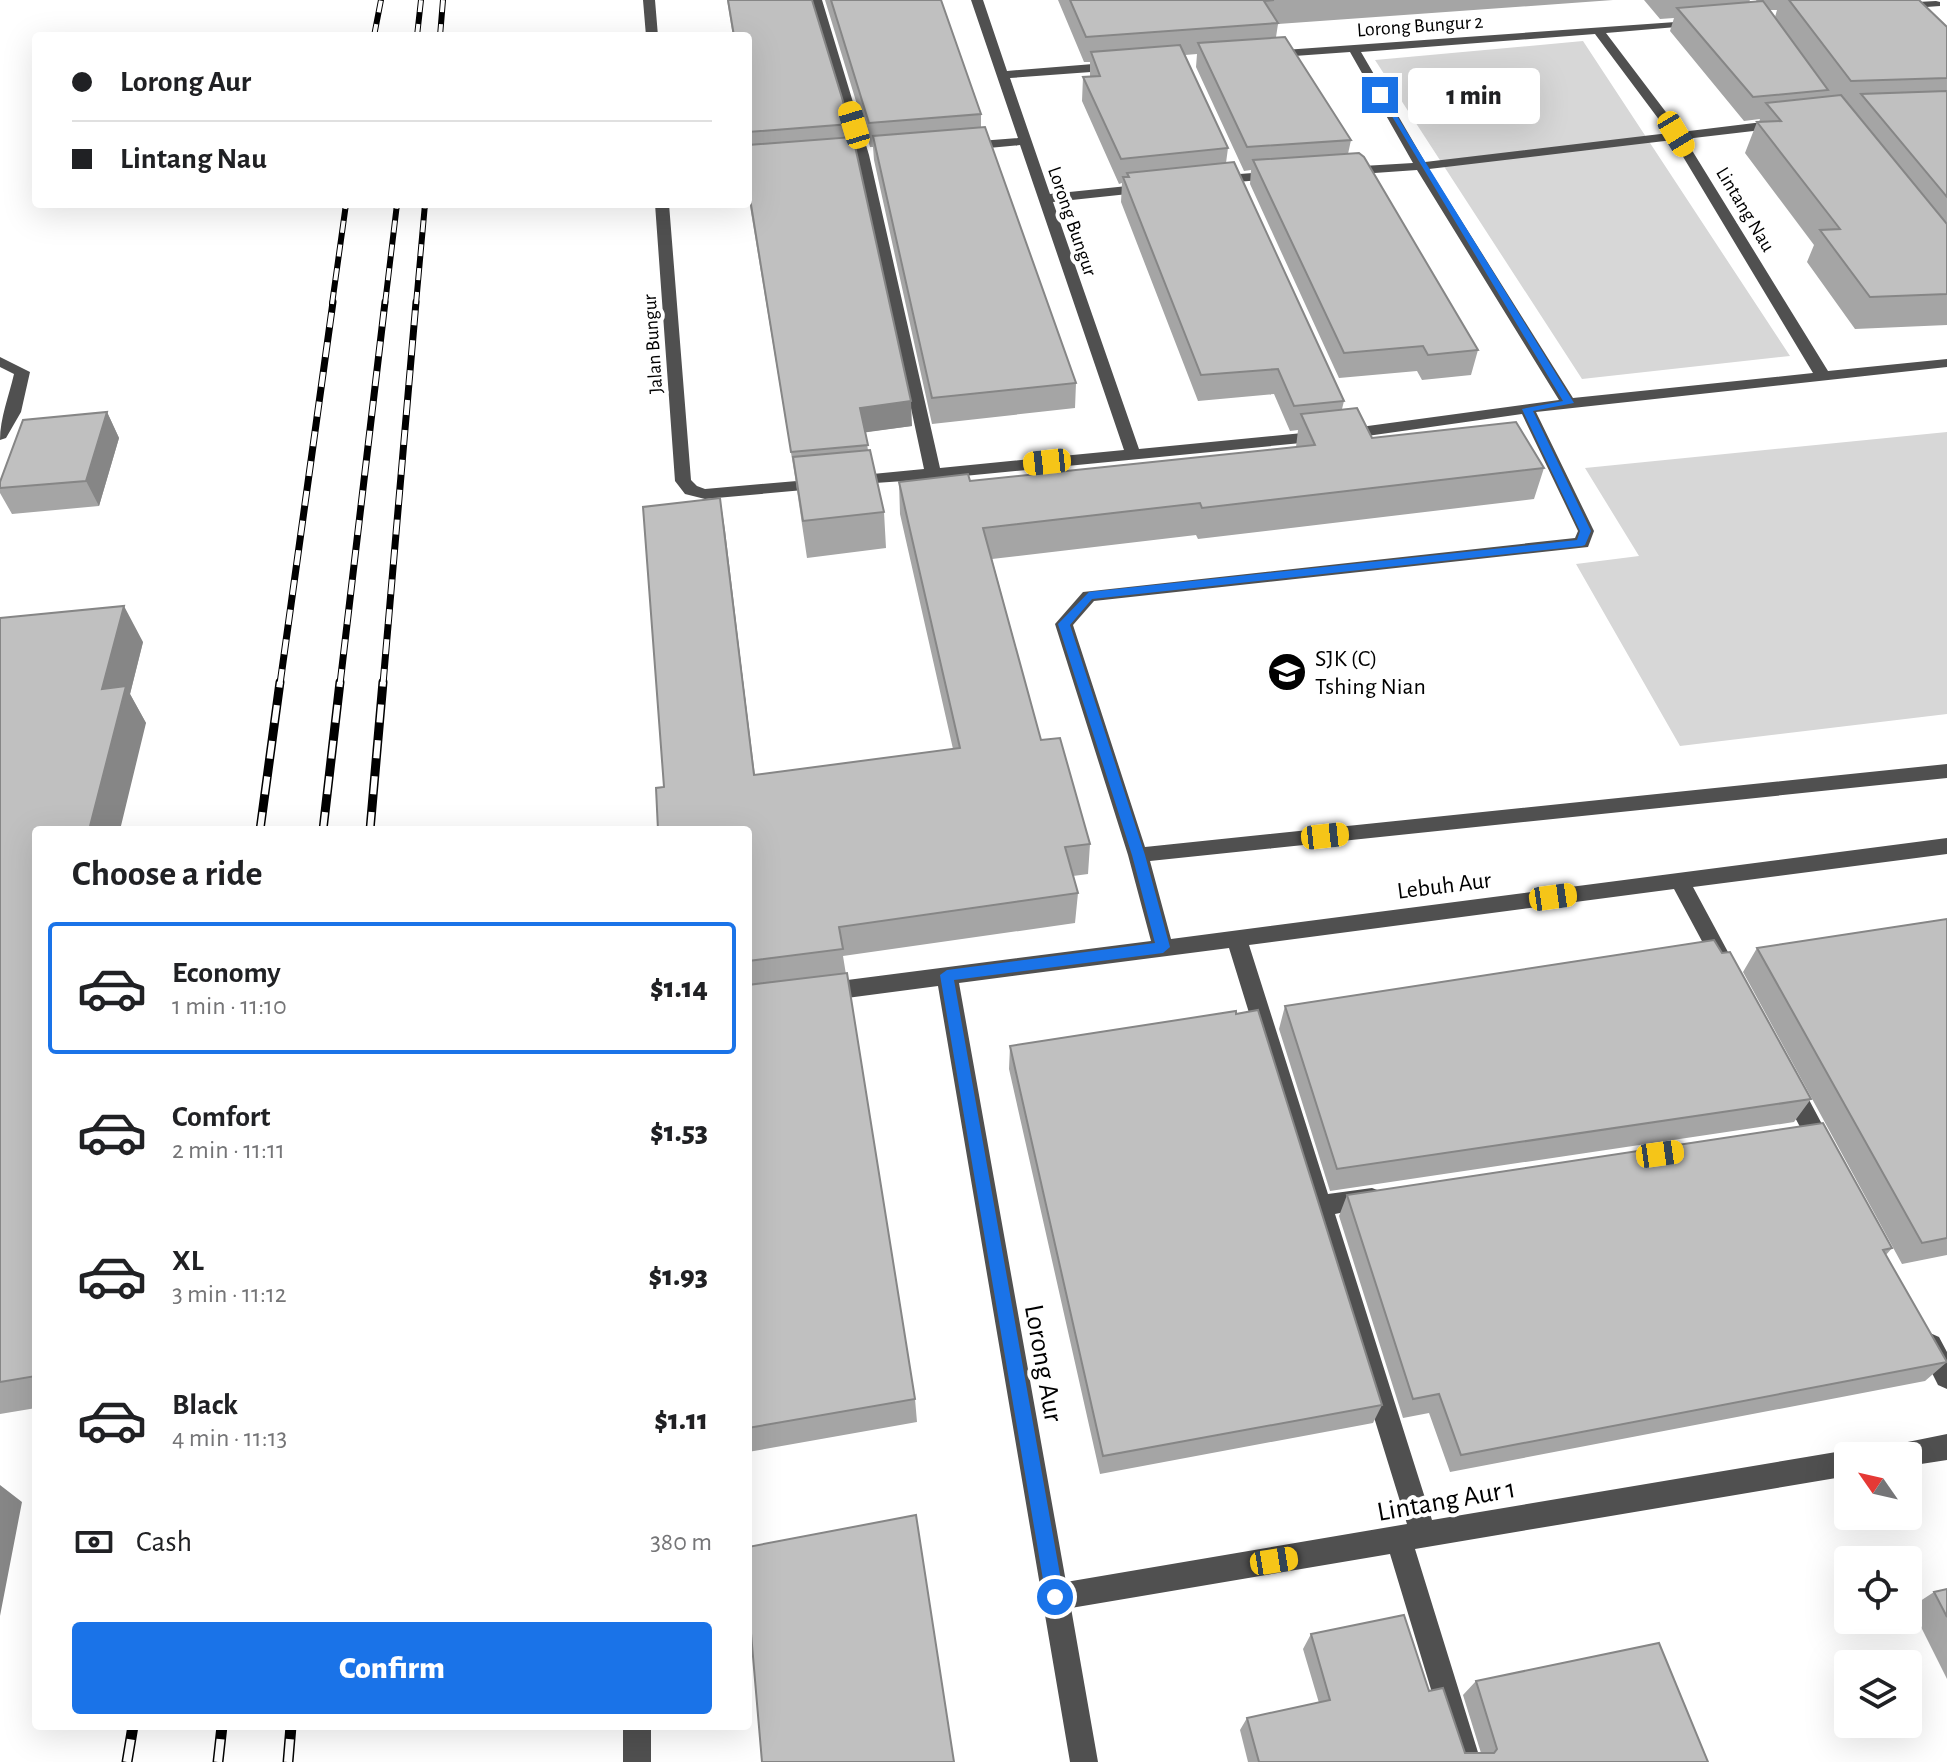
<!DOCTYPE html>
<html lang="en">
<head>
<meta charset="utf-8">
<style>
	:root { --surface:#fff; --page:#f6f6f6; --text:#202124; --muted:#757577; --line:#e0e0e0; --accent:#1a73e8 }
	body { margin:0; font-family:"Alegreya Sans",sans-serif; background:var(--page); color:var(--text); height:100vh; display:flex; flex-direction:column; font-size:30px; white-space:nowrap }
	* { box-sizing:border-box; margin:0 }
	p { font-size:26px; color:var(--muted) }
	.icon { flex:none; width:44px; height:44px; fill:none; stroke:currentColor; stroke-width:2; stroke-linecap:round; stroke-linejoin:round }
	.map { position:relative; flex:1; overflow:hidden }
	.details { position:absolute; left:32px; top:826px; width:720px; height:904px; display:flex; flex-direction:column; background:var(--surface); border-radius:8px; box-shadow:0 8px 32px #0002 }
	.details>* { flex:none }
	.hud { position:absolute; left:32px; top:32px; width:720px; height:176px; border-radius:8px; box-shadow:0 8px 32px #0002; display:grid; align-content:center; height:176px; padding:0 40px; background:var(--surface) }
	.needle { width:52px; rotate:304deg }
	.buttons { position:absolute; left:1834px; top:1442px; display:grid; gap:16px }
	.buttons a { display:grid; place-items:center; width:88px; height:88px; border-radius:8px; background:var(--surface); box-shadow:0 8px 32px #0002; font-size:40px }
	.end { position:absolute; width:36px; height:36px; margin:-18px; border:10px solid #1a73e8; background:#fff; box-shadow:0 0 0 4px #fff }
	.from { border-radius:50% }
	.bubble { position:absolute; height:56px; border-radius:8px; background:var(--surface); box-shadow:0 8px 32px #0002; font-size:26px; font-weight:800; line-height:56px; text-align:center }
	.car { position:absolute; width:24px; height:48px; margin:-24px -12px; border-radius:10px; box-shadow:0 0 6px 2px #0007; background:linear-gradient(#f5c518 24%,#345 0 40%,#f5c518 0 76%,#345 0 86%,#f5c518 0) }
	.hud b { display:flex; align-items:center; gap:28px; height:76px; font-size:30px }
	.hud b+b { border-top:2px solid var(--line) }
	.hud i { width:20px; height:20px; background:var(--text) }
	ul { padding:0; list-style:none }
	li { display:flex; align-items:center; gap:24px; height:132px; margin:0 16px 12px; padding:0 24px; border:4px solid transparent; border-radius:8px }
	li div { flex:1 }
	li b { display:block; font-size:30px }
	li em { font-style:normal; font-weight:800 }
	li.on { border-color:var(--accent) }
	li>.icon { width:72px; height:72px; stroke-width:1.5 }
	h2 { padding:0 40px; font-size:36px; line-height:96px }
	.pay { display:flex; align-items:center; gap:20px; height:88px; padding:0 40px; font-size:30px }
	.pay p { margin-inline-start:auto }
	.action { display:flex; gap:16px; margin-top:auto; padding:16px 40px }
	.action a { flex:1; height:92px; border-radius:8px; background:var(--accent); color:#fff; font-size:32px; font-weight:800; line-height:92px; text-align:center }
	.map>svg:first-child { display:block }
	.green { fill:#d7d7d7 }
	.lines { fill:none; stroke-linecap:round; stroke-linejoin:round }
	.minor { fill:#505050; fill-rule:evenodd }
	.rail-far3-casing { stroke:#000; stroke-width:6 }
	.rail-far2-casing { stroke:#000; stroke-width:7 }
	.rail-far1-casing { stroke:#000; stroke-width:9 }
	.rail-casing { stroke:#000; stroke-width:11 }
	.rail-far3 { stroke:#fff; stroke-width:4; stroke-dasharray:12; stroke-linecap:butt }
	.rail-far2 { stroke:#fff; stroke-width:5; stroke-dasharray:15; stroke-linecap:butt }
	.rail-far1 { stroke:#fff; stroke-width:6; stroke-dasharray:18; stroke-linecap:butt }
	.rail { stroke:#fff; stroke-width:8; stroke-dasharray:23; stroke-linecap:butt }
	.wall { fill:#a5a5a5; fill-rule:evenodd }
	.shaded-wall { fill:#868686 }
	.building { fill:#c0c0c0; stroke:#868686; stroke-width:2 }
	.route { fill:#1a73e8 }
	.labels { text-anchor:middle; stroke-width:8; stroke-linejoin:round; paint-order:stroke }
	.far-street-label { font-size:20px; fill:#000; stroke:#fff }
	.poi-label { font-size:24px; fill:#000; stroke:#fff; text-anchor:start }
	.street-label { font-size:24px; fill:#000; stroke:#fff }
	.near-street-label { font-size:28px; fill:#000; stroke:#fff }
</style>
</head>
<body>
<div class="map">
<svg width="1947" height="1762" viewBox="0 0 1947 1762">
	<rect width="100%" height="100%" fill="#fff"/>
	<path class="green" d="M 1583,41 L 1790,356 L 1582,379 L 1375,60 Z
		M 1947,432 L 1947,714 L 1680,746 L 1576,564 L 1639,556 L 1585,468 Z"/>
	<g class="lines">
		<path class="minor" d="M 643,0 L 655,0 L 658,36 L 646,36 Z
			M 810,0 L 822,0 L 869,155 L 940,468 L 1124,450 L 1020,145 L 967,150 L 961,146 L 967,142 L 1018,138 L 971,0 L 983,0 L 1007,71 L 1118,62 L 1124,66 L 1118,70 L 1010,78 L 1050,194 L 1147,184 L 1154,188 L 1147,192 L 1053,202 L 1139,449 L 1353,428 L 1559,400 L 1417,170 L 1346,175 L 1339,171 L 1346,167 L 1413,163 L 1350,52 L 1265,58 L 1265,52 L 1269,51 L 1704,20 L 1704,24 L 1700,25 L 1606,33 L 1681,132 L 1779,120 L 1785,124 L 1779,128 L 1685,139 L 1828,371 L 1947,359 L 1947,367 L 1536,412 L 1594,531 L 1588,547 L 1094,601 L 1073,625 L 1145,847 L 1947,764 L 1947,778 L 1150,861 L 1171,939 L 1947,838 L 1947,854 L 1693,887 L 1735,965 L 1732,971 L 1725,973 L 1718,971 L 1674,889 L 1249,945 L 1328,1194 L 1372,1188 L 1380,1191 L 1384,1198 L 1380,1205 L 1335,1214 L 1432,1520 L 1848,1450 L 1858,1456 L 1848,1456 L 1848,1476 L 1415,1549 L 1481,1762 L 1453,1762 L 1390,1554 L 1071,1608 L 1098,1762 L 1070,1762 L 938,986 L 824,1001 L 817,998 L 813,992 L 817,986 L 824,983 L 1151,941 L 1128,855 L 1055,624 L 1083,592 L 1575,538 L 1578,531 L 1522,414 L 1353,438 L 933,479 L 846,485 L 846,477 L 852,476 L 924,469 L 857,155 ZM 1595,34 L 1669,133 L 1425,162 L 1361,52 ZM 1673,140 L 1813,373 L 1573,398 L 1429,169 ZM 1229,948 L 1407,1524 L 1066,1582 L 959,983 Z
			M 1936,1 L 1940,2 L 1940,6 L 1899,9 L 1893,6 L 1899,3 Z
			M 1278,171 L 1285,175 L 1283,178 L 1214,184 L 1207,180 L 1214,176 Z
			M 655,204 L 669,204 L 691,480 L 697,486 L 705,489 L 820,479 L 828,484 L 826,488 L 705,499 L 685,494 L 675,481 Z
			M 0,357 L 30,372 L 21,412 L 6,438 L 0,440 C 0,418 9,396 14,374 L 0,367 Z
			M 1791,1079 L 1799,1081 L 1831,1141 L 1834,1148 L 1831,1155 L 1823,1158 L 1815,1155 L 1783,1095 L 1780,1088 L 1783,1081 Z
			M 1930,1333 L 1939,1337 L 1947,1352 L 1947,1389 L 1938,1385 L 1918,1345 L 1921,1337 Z
			M 1947,1434 L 1947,1460 L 1908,1466 L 1908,1456 L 1879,1456 L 1883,1447 Z
			M 623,1726 L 651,1726 L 651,1762 L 623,1762 Z"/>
		<defs>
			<path id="rail-far3" d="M 374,36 L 381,0
				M 417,36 L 421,0
				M 440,36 L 443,0
				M 332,304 L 346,204
				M 385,304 L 397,204
				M 416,304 L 425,204"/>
			<path id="rail-far2" d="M 280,684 L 333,302
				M 340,684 L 385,302
				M 383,684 L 416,302"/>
			<path id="rail-far1" d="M 260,830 L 280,682
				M 323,830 L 340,682
				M 370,830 L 383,682"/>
			<path id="rail" d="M 127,1762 L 133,1726
				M 218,1762 L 222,1726
				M 288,1762 L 291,1726"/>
		</defs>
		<use href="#rail-far3" class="rail-far3-casing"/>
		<use href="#rail-far2" class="rail-far2-casing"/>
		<use href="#rail-far1" class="rail-far1-casing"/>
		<use href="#rail" class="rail-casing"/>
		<use href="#rail-far3" class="rail-far3"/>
		<use href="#rail-far2" class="rail-far2"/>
		<use href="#rail-far1" class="rail-far1"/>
		<use href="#rail" class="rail"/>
	</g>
	<path class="wall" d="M 727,0 L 812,0 L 850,124 L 850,137 L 912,426 L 865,432 L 868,450 L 884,512 L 886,548 L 807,558 L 795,477 L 748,194 L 748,36 L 733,36 Z
		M 825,0 L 941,0 L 981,114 L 981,127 L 1076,383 L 1075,408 L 932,424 L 874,160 L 873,147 L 870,147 Z
		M 1058,0 L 1613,0 L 1278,24 L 1276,37 L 1351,140 L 1348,154 L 1478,350 L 1471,375 L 1422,380 L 1417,371 L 1339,378 L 1250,184 L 1251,170 L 1244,171 L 1196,67 L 1197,54 L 1185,55 L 1228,148 L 1226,163 L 1344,401 L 1342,409 L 1372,438 L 1544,468 L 1534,499 L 1198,539 L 1196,535 L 992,559 L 1041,740 L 1090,844 L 1088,874 L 1073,876 L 1078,893 L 1075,923 L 843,956 L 915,1399 L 917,1422 L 748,1452 L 748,830 L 664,787 L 720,498 L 755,775 L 953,749 L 900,514 L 899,482 L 970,481 L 1296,447 L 1298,430 L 1290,431 L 1274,394 L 1198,401 L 1121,202 L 1122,183 L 1119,184 L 1082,101 L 1083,77 L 1090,76 L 1090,62 L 1084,62 Z
		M 1644,0 L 1750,0 L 1749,2 L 1757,2 L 1756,0 L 1919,0 L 1947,27 L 1947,325 L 1855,329 L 1807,262 L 1814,245 L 1745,153 L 1757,122 L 1759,122 L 1760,119 L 1744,121 L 1670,31 L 1674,18 L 1660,19 ZM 1770,10 L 1777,10 L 1775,17 Z
		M 107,412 L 119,438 L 99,506 L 12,514 L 0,493 L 0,482 Z
		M 0,618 L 143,642 L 130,694 L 146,723 L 36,830 L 36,1408 L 0,1414 Z
		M 1947,919 L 1947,1255 L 1902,1264 L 1743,972 L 1757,948 Z
		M 1722,953 L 1811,1099 L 1794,1122 L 1330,1191 L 1279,1029 L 1285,1006 Z
		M 1010,1046 L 1382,1405 L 1373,1423 L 1100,1474 L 1009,1069 Z
		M 1347,1195 L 1892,1248 L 1886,1255 L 1947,1362 L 1925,1381 L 1450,1472 L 1429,1413 L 1403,1418 L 1339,1216 Z
		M 1947,1589 L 1947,1679 L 1911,1607 L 1934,1592 Z
		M 1311,1634 L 1429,1691 L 1465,1753 L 1481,1753 L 1463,1695 L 1476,1681 L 1708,1762 L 1248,1762 L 1240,1730 L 1247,1718 L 1319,1703 L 1303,1649 Z"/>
	<path class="shaded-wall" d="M 911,401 L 912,426 L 861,433 L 860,408 Z
		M 107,412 L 119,438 L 99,506 L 86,481 Z
		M 720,498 L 725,530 L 758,805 L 754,775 Z
		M 124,606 L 143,642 L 130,694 L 146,723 L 120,830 L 89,830 L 102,689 Z
		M 0,1485 L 22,1502 L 0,1616 Z"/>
	<path class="building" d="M 728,0 L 812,0 L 850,124 L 748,132 L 748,36 L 734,36 Z
		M 831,0 L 941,0 L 981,114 L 869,123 Z
		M 1070,0 L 1274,0 L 1264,1 L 1278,23 L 1086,37 Z
		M 1789,0 L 1919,0 L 1947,27 L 1947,78 L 1851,81 Z
		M 1763,1 L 1828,90 L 1753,97 L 1677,8 Z
		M 1285,37 L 1351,140 L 1247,147 L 1198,43 Z
		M 1180,45 L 1228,148 L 1121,159 L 1083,77 L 1100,76 L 1091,52 Z
		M 1947,91 L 1947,197 L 1861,94 Z
		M 1841,95 L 1947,224 L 1947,294 L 1870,297 L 1820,230 L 1840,229 L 1757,122 L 1781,121 L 1766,103 Z
		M 985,127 L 1076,383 L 932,398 L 873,136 Z
		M 853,137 L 911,401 L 860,408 L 868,445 L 791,452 L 748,186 L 748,145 Z
		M 1359,153 L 1364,157 L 1478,350 L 1428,355 L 1423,346 L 1344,353 L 1253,160 Z
		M 1234,162 L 1344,401 L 1294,406 L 1278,369 L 1201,375 L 1123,177 L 1129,177 L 1127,173 Z
		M 1357,408 L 1372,438 L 1516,422 L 1544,468 L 1202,508 L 1200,503 L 983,528 L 1041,740 L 1060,738 L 1090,844 L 1065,847 L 1078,893 L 839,927 L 843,949 L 748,961 L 748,830 L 658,830 L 656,788 L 664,787 L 643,507 L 720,498 L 754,775 L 960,748 L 899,482 L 968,474 L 970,481 L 1315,445 L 1301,414 Z
		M 107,412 L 86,481 L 0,488 L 0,482 L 23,420 Z
		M 870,450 L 884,512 L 803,521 L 793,457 Z
		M 124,606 L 102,689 L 126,686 L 89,830 L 36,830 L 36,1376 L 0,1382 L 0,618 Z
		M 1947,919 L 1947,1238 L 1922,1243 L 1757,948 Z
		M 1714,940 L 1722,953 L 1730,952 L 1811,1099 L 1337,1169 L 1285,1006 Z
		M 847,973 L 915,1399 L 748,1428 L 748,985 Z
		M 1258,1010 L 1382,1405 L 1103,1456 L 1010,1046 L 1236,1011 L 1236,1014 Z
		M 1823,1123 L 1892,1248 L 1883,1250 L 1947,1362 L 1461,1455 L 1439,1394 L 1413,1399 L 1347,1195 Z
		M 916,1515 L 954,1762 L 762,1762 L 748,1598 L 748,1547 Z
		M 1947,1589 L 1947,1617 L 1934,1592 Z
		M 1404,1615 L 1429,1691 L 1443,1688 L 1465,1753 L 1494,1753 L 1497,1749 L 1476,1681 L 1659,1643 L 1708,1762 L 1259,1762 L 1247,1718 L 1330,1700 L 1311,1634 Z"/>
	<path class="route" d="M 1378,93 L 1384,95 L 1574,403 L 1533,411 L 1591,531 L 1585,545 L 1582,546 L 1092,599 L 1070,625 L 1145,855 L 1170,947 L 1163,953 L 954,980 L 1064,1597 L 1061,1603 L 1055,1606 L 1049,1603 L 1046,1597 L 940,975 L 947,970 L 1155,943 L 1132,855 L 1058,624 L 1089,592 L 1577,540 L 1580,531 L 1522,409 L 1563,401 Z"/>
	<defs>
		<symbol id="school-disc" viewBox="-11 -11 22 22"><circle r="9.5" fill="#000" stroke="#fff"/><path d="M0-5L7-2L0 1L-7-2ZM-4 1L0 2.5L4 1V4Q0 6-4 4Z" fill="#fff"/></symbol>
	</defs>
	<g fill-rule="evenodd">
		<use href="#school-disc" x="1265" y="650" width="44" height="44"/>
	</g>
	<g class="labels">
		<g class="far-street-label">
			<text transform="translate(1420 25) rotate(-4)" y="7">Lorong Bungur 2</text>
			<text transform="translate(1746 209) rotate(59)" y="7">Lintang Nau</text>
			<text transform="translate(1073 221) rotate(71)" y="7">Lorong Bungur</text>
			<text transform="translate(652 344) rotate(-94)" y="7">Jalan Bungur</text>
		</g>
		<g class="poi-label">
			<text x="1315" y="666">SJK (C)<tspan x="1315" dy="28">Tshing Nian</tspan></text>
		</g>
		<g class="street-label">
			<text transform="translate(1444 885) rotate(-7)" y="8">Lebuh Aur</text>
		</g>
		<g class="near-street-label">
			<text transform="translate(1045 1363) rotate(80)" y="10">Lorong Aur</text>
			<text transform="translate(1446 1499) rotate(-10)" y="10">Lintang Aur 1</text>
		</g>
	</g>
</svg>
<div class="buttons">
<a><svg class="needle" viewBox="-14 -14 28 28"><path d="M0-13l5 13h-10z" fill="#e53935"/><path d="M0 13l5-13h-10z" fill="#757577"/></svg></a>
<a><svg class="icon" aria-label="locate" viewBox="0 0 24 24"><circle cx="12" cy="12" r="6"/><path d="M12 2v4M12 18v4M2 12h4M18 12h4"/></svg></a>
<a><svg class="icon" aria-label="layers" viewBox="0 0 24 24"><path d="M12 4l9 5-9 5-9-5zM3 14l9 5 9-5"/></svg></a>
</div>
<i class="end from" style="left:1055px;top:1597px"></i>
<i class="end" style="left:1380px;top:95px"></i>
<div class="bubble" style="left:1408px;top:68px;width:132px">1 min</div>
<i class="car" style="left:854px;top:125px;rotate:343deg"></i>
<i class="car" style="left:1676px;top:134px;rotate:149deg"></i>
<i class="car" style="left:1047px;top:462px;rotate:264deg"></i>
<i class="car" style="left:1325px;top:836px;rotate:84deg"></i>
<i class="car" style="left:1553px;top:897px;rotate:82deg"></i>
<i class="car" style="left:1660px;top:1154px;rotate:82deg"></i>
<i class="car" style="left:1274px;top:1561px;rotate:81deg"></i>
<div class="hud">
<b><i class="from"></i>Lorong Aur</b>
<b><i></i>Lintang Nau</b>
</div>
<section class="details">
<h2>Choose a ride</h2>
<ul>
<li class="on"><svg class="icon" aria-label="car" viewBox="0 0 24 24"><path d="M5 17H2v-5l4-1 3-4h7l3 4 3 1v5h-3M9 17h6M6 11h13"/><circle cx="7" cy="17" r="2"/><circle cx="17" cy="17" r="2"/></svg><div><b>Economy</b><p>1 min · 11:10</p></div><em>$1.14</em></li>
<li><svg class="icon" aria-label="car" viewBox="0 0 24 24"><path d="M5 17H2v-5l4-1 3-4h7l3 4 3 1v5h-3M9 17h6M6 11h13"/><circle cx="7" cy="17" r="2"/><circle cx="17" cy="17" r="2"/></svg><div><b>Comfort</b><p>2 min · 11:11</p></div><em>$1.53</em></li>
<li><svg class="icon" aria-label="car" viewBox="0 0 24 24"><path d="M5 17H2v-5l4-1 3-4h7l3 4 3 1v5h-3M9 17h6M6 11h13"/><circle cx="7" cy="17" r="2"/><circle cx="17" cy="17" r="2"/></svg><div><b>XL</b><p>3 min · 11:12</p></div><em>$1.93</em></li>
<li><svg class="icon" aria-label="car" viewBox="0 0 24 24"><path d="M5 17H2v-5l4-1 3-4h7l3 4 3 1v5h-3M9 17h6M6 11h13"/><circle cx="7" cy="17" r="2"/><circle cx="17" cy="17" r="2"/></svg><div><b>Black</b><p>4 min · 11:13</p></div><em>$1.11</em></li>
</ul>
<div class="pay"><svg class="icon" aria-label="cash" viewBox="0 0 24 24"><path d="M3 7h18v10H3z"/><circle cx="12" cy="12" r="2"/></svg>Cash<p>380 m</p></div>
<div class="action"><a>Confirm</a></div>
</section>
</div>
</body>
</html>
